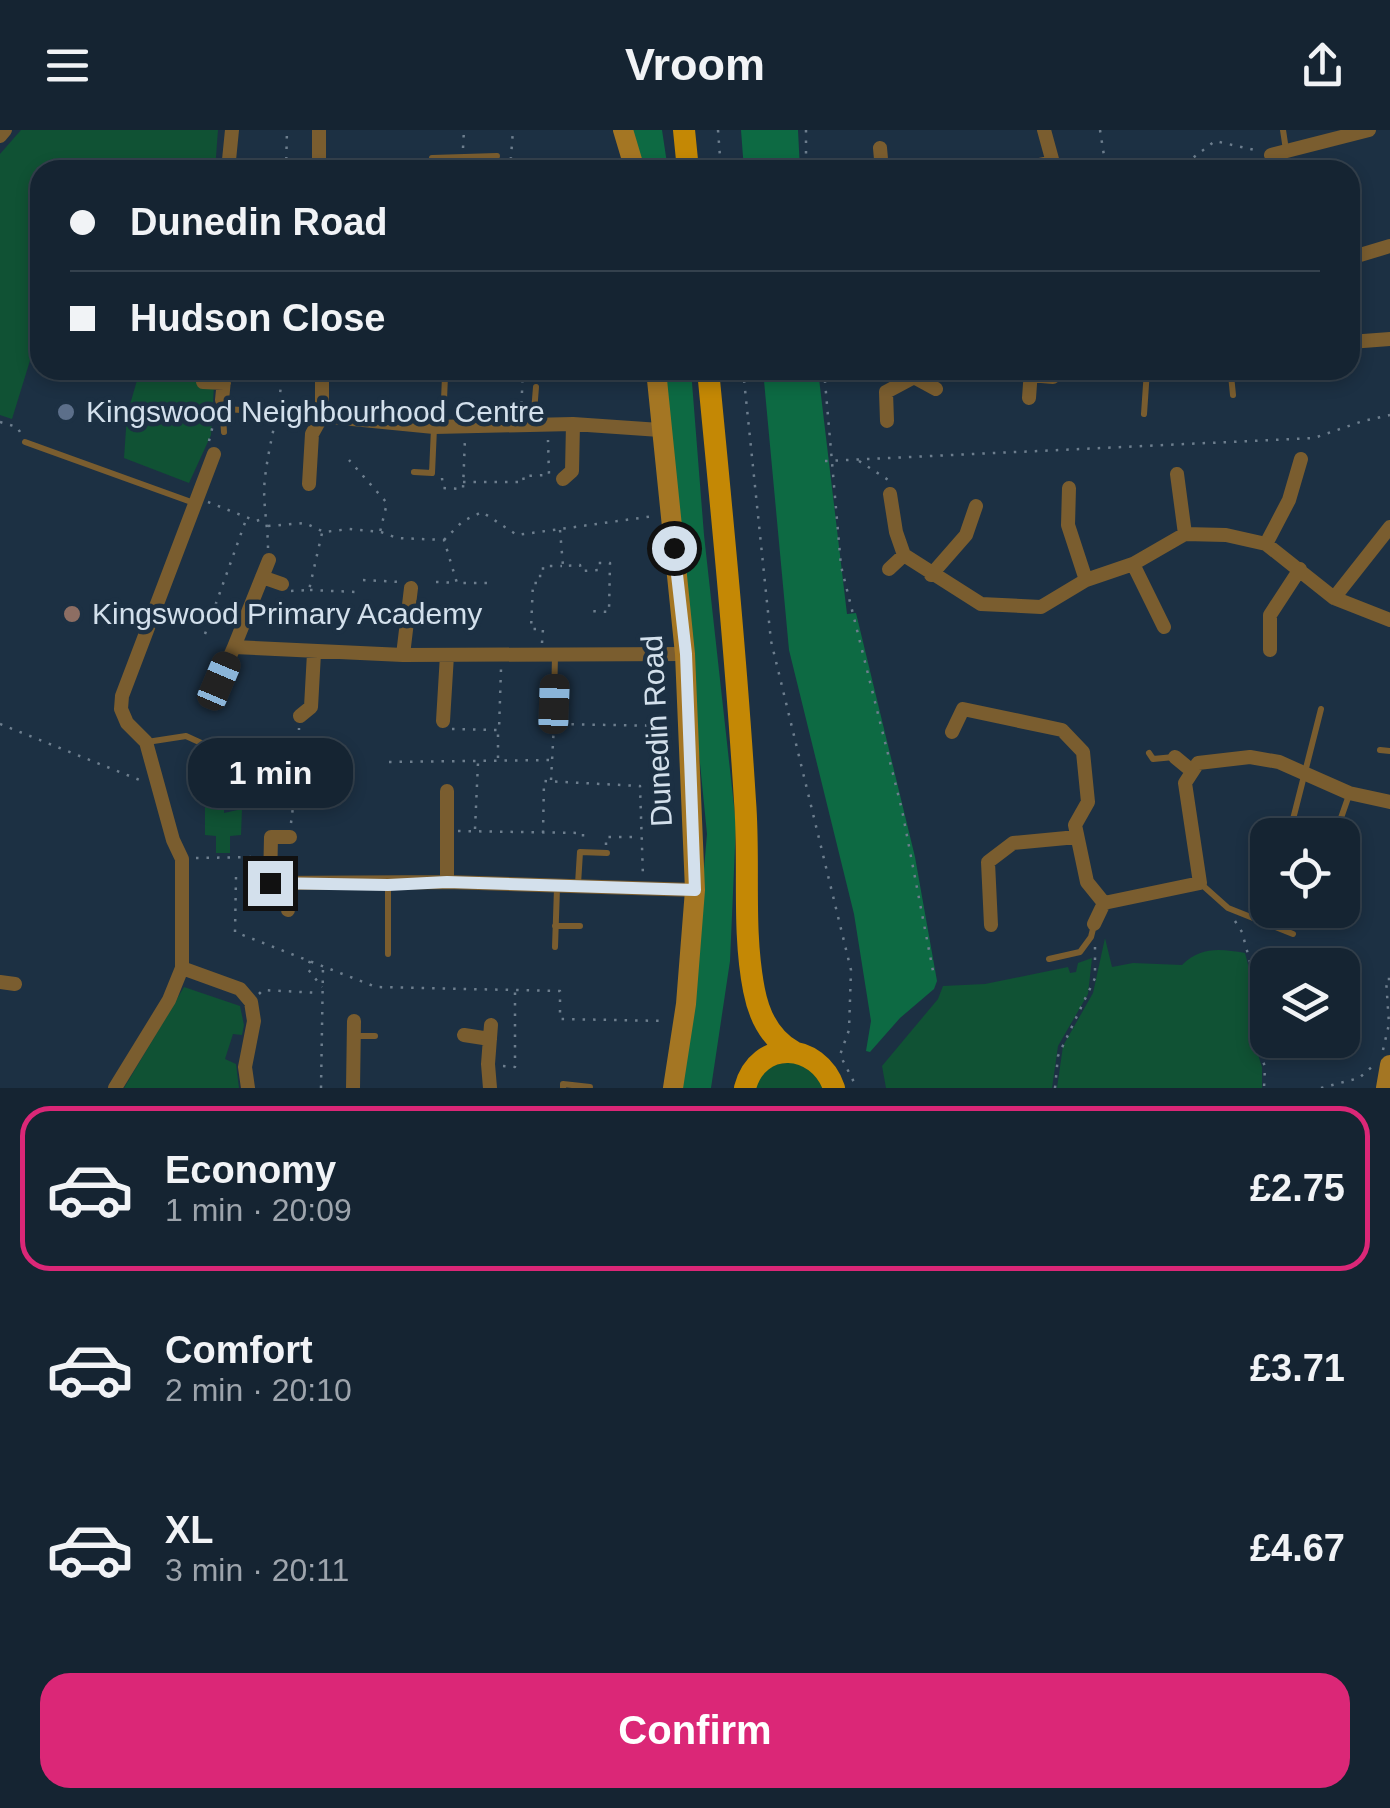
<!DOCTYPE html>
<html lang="en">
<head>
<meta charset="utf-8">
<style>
	:root { --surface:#152432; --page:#22303e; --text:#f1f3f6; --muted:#9da4ac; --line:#34414d; --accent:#db2777 }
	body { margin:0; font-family:Arial,sans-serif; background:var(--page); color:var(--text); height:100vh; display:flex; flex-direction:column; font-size:38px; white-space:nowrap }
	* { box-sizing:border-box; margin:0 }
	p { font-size:32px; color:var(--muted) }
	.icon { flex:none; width:55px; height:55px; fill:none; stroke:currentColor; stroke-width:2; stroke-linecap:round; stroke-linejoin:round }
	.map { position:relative; height:958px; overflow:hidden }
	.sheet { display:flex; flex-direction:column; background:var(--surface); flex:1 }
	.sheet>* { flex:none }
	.hud { position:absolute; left:30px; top:30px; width:1330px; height:220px; border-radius:30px; box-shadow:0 5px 15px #0003,0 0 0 2px var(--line); display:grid; align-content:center; height:220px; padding:0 40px; background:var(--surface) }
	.fabs { position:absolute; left:1250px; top:688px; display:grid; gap:20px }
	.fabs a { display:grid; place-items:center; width:110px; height:110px; border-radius:20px; background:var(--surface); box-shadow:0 5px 15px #0003,0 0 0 2px var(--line); font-size:50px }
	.end { position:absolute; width:45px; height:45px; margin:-22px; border:12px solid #d3e0ec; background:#111; box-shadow:0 0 0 5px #111 }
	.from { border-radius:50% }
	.bubble { position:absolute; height:70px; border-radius:30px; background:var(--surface); box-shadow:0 5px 15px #0003,0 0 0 2px var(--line); font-size:32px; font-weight:600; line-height:70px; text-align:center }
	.car { position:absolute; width:30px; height:60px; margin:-30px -15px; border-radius:12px; box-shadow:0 0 8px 2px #0007; background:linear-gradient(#222 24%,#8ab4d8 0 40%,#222 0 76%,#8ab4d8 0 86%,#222 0) }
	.hud b { display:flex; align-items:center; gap:35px; height:95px; font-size:38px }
	.hud b+b { border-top:2px solid var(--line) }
	.hud i { width:25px; height:25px; background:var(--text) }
	ul { padding:18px 0 0; list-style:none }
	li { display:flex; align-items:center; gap:30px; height:165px; margin:0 20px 15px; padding:0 20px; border:5px solid transparent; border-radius:30px }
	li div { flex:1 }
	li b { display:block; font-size:38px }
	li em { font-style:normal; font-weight:600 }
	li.on { border-color:var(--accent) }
	li>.icon { width:90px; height:90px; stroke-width:1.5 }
	.button { display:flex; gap:20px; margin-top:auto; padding:20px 40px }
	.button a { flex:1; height:115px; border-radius:30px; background:var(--accent); color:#fff; font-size:40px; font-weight:600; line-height:115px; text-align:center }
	header { display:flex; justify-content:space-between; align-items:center; height:130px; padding:0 40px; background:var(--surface); font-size:45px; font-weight:600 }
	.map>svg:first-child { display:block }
	.green { fill:#105234 }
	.forest { fill:#0d6a43 }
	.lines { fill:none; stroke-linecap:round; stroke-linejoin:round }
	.path { stroke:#6d7e8e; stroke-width:2.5; stroke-dasharray:2.5 8; stroke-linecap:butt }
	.lane { stroke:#7a5d2f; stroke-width:6 }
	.street { stroke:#7a5d2f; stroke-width:14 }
	.secondary { stroke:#a47623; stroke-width:20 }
	.primary { stroke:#c48805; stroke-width:22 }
	.route { stroke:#d3e0ec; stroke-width:12 }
	.service-dot { fill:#5c6f8a; stroke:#1c3043; stroke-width:4 }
	.education-dot { fill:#8d6e63; stroke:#1c3043; stroke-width:4 }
	.labels { text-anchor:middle; stroke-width:9; stroke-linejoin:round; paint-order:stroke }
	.poi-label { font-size:30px; fill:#d3e0ec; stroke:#1c3043; text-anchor:start }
	.street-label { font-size:30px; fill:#d3e0ec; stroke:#1c3043 }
</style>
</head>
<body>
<header><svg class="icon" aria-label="menu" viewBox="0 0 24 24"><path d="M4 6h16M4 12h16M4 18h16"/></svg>Vroom<svg class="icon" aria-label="share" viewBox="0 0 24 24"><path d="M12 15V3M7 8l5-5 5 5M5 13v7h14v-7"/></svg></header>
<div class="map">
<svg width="1390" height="958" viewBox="0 0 1390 958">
	<rect width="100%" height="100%" fill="#1c3043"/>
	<path class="green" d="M 21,0 L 218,0 L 215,40 L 40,40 L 40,198 L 12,289 L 0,285 L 0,24 Z
		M 140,240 L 215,240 L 211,305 L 189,353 L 124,328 L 127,285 Z
		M 247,660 L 280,660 L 281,676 L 247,676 Z
		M 224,671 L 224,683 L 242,679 L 241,705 L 230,706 L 230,723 L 216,723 L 216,706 L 205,705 L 205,672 Z
		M 1105,808 L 1112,837 L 1133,833 L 1182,835 C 1201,816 1221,819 1245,823 L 1252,850 L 1250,900 L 1262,937 L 1262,958 L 1057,958 L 1063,916 L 1093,863 Z
		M 1092,828 L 1088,864 L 1058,916 L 1052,958 L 886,958 L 882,936 L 938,869 L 943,856 L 985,854 L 1068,837 L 1070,843 L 1076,842 L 1078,833 Z
		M 184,857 L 240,876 L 244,895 L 242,905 L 233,904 L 225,929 L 236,934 L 239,958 L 124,958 Z
		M 803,930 L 827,958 L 753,958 L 767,936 Z"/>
	<path class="forest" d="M 632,0 L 662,0 L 668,40 L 641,40 Z
		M 741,0 L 798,0 L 800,40 L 744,40 Z
		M 661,240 L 691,240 L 704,405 L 736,694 L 730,831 L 711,958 L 680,958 L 691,890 L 707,704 Z
		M 763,240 L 818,240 L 847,484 L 856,483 L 915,727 L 937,851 L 934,859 L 900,888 L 870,922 L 866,921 L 871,891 L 854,784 L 789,520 Z"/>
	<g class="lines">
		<path class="path" d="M 718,0 L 721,40
			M 806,0 L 806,40
			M 1100,0 L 1105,32 L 1111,40
			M 463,18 L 464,0
			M 286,40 L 287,0
			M 510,40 L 513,0
			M 1177,40 L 1215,11 L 1259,21
			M 587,240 L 587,243 L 638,243
			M 743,240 L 771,511 L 851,840 L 849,900 L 840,925 L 857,958
			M 824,240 L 841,436 L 902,680 L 933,841
			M 490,241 L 523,241
			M 521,284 L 523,240
			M 0,292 L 17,297 L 20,302
			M 209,311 L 213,295
			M 825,331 L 1314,308 L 1363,291 L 1390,285
			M 859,331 L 890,351
			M 442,348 L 443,358 L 463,359 L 465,308
			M 463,352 L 524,352 L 523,346 L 549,345 L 548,310
			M 208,372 L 256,391 L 266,388
			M 268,396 L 305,393 L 324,402 L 349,399 L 380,402 L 387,373 L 349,330
			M 560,400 L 563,436 L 580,435 L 581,441 L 598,440 L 598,433 L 610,433 L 609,482 L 589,481
			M 381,402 L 397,408 L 444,410 L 457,453 L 493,453
			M 444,410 L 463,391 L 482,382 L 517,405 L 654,386
			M 268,418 C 268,395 262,371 265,348 C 269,311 281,277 282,240
			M 363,450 L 401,452
			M 436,452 L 457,453
			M 310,460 L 357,462
			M 291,461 L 309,460 L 322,403
			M 205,504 L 247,387
			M 542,513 L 543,499 L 531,499 L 533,453 L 537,453 L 538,446 L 543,446 L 543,436 L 562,436
			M 0,594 L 142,651
			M 452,599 L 499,600 L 501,539
			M 256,613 L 298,613
			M 498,628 L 498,601
			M 389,632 L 551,630
			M 551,650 L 554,594 L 670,596
			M 291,693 L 294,669 L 298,663 L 299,598
			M 475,699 L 478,633
			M 458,701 L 583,703 L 583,711
			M 543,703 L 544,651 L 640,656 L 643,747
			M 606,715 L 606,707 L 640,707
			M 196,728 L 258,727
			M 236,747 L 235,802 L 376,857 L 560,861 L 560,889 L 666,891
			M 1235,791 L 1242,802 L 1253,843 L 1253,902 L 1265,937 L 1264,958
			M 310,831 L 307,838 L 322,857
			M 259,864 L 263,860 L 320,863
			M 1383,920 L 1389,894 L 1386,849 L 1390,849
			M 503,936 L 515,937 L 515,861
			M 321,958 L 323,837
			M 1055,958 L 1058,926 L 1095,848 L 1095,817
			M 1321,958 L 1359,948 L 1373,936"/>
		<path class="lane" d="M 1283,0 L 1286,20
			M 432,28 L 497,26
			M 1227,240 L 1231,245 L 1233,265
			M 222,271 L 224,302
			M 223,279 L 242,280
			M 1144,284 L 1147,240
			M 443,294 L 445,246
			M 533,294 L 536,257
			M 25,312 L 194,373
			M 414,342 L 432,343 L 434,298
			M 554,574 L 555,525
			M 147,612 L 186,606 L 234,628 L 232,667
			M 1380,620 L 1390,621
			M 1149,623 L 1153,629 L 1174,627
			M 234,628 L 251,623 L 286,630
			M 1289,705 L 1321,579
			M 1335,705 L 1349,665
			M 1200,753 L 1228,778 L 1293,804
			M 578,754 L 580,722 L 607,723
			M 555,796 L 580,796
			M 555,817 L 557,758
			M 388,824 L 388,755
			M 1049,829 L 1080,822 L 1091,807 L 1094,795
			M 355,906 L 375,906
			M 563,958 L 563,954 L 590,957"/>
		<path class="street" d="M 1044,0 L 1055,40
			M 319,1 L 319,40
			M 0,6 L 5,0
			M 880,18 L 882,40
			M 1271,25 L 1369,0
			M 228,40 L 232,0
			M 1016,40 L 1053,32
			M 1350,128 L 1390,116
			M 1350,212 L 1390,209
			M 322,240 L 322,286 L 434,297 L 573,294 L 660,300
			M 913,240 L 914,247 L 936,259
			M 1030,245 L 1053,247
			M 203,252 L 224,253
			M 1029,268 L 1031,240
			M 222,270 L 225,240
			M 887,291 L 886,262 L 914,247
			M 1177,344 L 1185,404
			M 563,349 L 572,341 L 573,294
			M 309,354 L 312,304 L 322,286
			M 1069,358 L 1068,395 L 1086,450
			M 890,364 L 896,402 L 904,425 L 981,474 L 1041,477 L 1086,450 L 1133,434 L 1185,404 L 1226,405 L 1266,414 L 1334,468 L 1390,490
			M 1266,414 L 1289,370 L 1301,329
			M 269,430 L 234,517 L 403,525 L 685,524
			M 1133,434 L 1164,497
			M 889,439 L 904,425
			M 931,445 L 966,405 L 976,376
			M 262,447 L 282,454
			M 1334,468 L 1390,397
			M 1270,520 L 1270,485 L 1300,439
			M 403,525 L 411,458
			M 219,551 L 234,517
			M 300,586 L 311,577 L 314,523
			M 443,591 L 447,525
			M 952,602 L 963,579 L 1062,600 L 1083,622 L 1088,672 L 1075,695 L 1087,752 L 1104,773 L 1200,753 L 1185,653 L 1198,633 L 1250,627 L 1279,632 L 1349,663 L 1390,672
			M 1175,627 L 1192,641
			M 290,707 L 271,707 L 270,753 L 447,752 L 695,760
			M 447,752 L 447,661
			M 288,780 L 289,753
			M 1094,794 L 1104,773
			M 991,795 L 988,732 L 1013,713 L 1077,707
			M 182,838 L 240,859 L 251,872 L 254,891 L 245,937 L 248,958
			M 0,852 L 15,854
			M 464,905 L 490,909
			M 115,958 L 169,870 L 182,838 L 182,729 L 173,710 L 146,612 L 127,593 L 121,579 L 122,566 L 214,324
			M 353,958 L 354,891
			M 490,958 L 488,934 L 491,895"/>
		<path class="secondary" d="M 623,0 L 635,40
			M 656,240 L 685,524 L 695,760 L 686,874 L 673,958
			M 1386,958 L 1390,935"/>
		<path class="primary" d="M 684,0 L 688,40
			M 708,240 C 722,384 736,527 745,671 C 750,734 742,799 754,860 C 759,886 770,909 794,922
			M 745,958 C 758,908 818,912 834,958"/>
	</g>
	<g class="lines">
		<path class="route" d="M 270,753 L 388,755 L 447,752 L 695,760 L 686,524 L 674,418"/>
	</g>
	<circle class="service-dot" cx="66" cy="282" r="10"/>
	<circle class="education-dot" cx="72" cy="484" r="10"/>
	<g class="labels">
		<g class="poi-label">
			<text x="86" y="292">Kingswood Neighbourhood Centre</text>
			<text x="92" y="494">Kingswood Primary Academy</text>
		</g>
		<g class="street-label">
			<text transform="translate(657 601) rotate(-93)" y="10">Dunedin Road</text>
		</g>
	</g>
</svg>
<div class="fabs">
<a><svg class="icon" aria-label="locate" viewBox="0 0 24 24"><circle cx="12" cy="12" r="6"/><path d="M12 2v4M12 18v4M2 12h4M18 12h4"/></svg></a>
<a><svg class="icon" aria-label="layers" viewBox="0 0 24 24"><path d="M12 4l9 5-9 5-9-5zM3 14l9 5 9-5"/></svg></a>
</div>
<i class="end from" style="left:674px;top:418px"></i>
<i class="end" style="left:270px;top:753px"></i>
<div class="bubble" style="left:188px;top:608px;width:165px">1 min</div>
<i class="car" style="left:219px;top:551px;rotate:23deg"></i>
<i class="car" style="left:554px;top:574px;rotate:2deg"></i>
<div class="hud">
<b><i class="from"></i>Dunedin Road</b>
<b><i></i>Hudson Close</b>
</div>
</div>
<section class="sheet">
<ul>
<li class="on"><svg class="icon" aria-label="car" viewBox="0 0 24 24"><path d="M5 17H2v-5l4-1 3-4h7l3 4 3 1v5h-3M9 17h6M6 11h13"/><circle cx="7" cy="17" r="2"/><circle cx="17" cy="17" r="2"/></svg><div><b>Economy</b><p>1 min · 20:09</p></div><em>£2.75</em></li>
<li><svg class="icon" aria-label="car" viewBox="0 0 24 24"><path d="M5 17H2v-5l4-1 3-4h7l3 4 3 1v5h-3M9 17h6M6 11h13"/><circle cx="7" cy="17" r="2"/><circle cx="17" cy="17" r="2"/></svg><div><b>Comfort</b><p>2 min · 20:10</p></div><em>£3.71</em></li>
<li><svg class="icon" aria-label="car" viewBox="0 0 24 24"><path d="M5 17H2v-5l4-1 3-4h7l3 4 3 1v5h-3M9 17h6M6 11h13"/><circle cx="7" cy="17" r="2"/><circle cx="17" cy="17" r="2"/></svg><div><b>XL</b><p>3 min · 20:11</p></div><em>£4.67</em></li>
</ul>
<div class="button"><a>Confirm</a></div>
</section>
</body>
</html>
